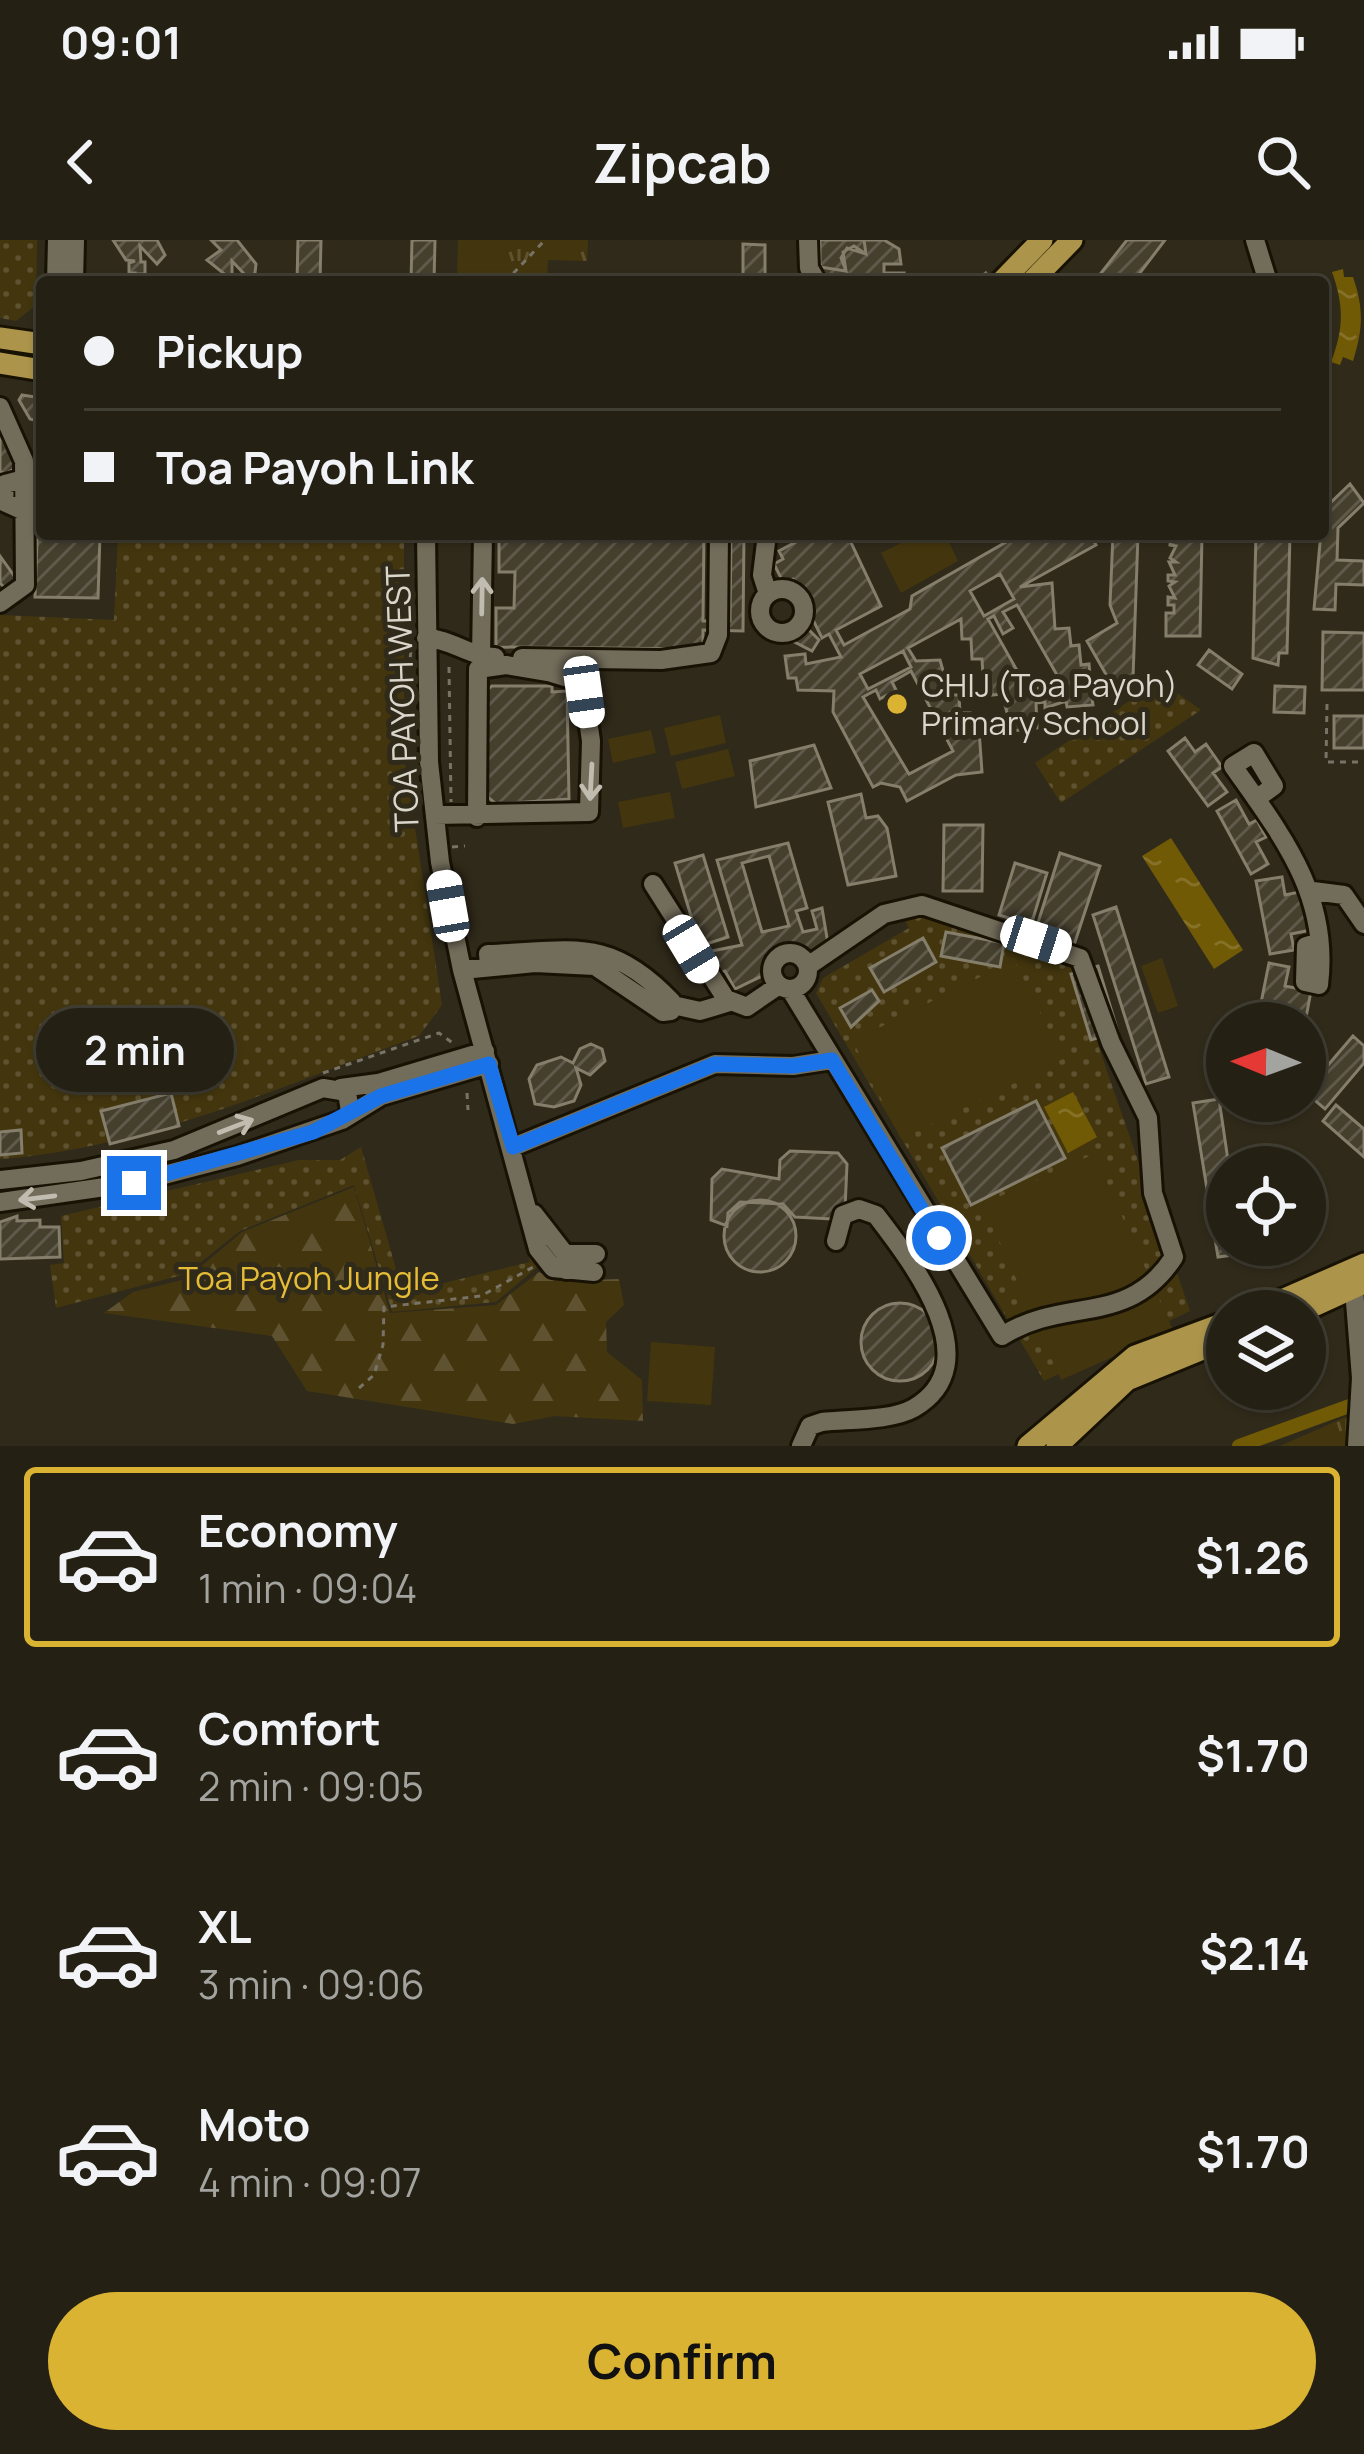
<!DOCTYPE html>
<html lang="en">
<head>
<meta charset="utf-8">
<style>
	:root { --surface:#242014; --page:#2c281d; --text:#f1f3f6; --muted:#a3a3a0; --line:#413e34; --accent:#dab333 }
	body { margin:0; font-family:Manrope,sans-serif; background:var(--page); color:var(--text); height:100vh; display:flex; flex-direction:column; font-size:45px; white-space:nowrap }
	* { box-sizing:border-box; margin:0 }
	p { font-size:39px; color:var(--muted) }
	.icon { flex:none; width:66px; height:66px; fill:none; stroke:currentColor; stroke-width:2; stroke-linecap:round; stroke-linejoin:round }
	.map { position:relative; height:1206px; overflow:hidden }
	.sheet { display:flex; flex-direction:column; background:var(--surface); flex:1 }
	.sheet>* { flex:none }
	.hud { position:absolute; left:36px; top:36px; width:1293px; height:264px; border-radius:12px; box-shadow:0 3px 9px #0004,0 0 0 3px var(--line); display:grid; align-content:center; height:264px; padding:0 48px; background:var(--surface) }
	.needle { width:78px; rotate:271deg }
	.buttons { position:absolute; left:1206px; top:762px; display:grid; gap:24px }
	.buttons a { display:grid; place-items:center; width:120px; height:120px; border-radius:50%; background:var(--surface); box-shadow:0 3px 9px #0004,0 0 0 3px var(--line); font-size:60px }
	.end { position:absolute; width:54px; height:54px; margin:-27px; border:15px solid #1a73e8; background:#fff; box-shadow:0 0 0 6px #fff }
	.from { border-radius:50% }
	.bubble { position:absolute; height:84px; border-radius:42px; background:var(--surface); box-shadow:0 3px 9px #0004,0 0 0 3px var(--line); font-size:39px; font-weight:700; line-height:84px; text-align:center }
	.car { position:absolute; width:36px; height:72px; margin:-36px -18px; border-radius:15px; box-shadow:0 0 9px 3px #0007; background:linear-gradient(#fff 24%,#345 0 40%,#fff 0 76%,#345 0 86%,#fff 0) }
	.hud b { display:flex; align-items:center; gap:42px; height:114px; font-size:45px }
	.hud b+b { border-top:3px solid var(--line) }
	.hud i { width:30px; height:30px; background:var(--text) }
	ul { padding:21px 0 0; list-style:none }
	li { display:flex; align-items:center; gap:36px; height:180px; margin:0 24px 18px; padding:0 24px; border:6px solid transparent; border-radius:12px }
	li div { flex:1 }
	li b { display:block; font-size:45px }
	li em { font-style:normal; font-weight:700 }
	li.on { border-color:var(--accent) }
	li>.icon { width:108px; height:108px; stroke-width:1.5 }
	.action { display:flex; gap:24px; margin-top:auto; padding:24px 48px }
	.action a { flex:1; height:138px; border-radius:72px; background:var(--accent); color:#111; font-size:48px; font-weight:700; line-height:138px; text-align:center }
	.status { display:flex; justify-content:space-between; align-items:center; height:84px; padding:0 60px; background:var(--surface); direction:ltr }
	.status svg { height:33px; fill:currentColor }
	header { display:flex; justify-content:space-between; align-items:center; height:156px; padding:0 48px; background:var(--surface); font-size:54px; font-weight:700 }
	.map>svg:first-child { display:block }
	.grass { fill:url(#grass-dots) }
	.forest { fill:url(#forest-firs) }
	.park { fill:url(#park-tufts) }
	.pitch { fill:#43360e }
	.water { fill:url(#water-ripples) }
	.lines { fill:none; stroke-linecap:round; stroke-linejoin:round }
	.canal { stroke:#715a05; stroke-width:14 }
	.building { fill:url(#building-hatch); stroke:#847e6b; stroke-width:3; fill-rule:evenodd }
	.minor-casing { stroke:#181204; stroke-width:24 }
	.major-casing { stroke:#181204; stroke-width:27 }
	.path { stroke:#787366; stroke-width:3; stroke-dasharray:6 6; stroke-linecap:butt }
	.minor { stroke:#726c5a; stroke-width:18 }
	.major { stroke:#ac944a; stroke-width:21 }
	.oneway { stroke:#c0bcb0 }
	.route { stroke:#1a73e8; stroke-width:15 }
	.poi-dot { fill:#dab333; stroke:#302a1a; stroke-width:4.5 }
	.labels { text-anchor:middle; stroke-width:10; stroke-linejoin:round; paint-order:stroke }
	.poi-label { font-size:33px; fill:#dad6cc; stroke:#302a1a; text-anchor:start }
	.street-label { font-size:33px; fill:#dad6cc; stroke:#302a1a }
	.park-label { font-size:33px; fill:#e5bc36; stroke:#302a1a }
</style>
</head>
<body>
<div class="status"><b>09:01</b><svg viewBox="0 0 49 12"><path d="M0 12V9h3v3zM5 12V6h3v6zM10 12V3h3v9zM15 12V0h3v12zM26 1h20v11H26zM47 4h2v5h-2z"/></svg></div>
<header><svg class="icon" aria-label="back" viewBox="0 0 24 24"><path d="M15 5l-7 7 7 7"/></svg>Zipcab<svg class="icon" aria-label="search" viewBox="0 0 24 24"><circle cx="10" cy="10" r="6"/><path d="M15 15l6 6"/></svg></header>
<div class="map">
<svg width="1364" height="1206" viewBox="0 0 1364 1206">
	<defs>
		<pattern id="grass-dots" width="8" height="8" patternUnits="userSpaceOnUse" patternTransform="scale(3)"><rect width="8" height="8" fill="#43360e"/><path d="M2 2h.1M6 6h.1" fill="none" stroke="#5e5230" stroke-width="1.8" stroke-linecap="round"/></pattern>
		<pattern id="forest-firs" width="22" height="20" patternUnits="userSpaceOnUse" patternTransform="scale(3)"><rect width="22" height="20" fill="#43360e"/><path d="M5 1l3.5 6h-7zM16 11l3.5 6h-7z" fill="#5e5230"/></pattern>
		<pattern id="park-tufts" width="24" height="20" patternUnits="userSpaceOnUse" patternTransform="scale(3)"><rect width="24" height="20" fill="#43360e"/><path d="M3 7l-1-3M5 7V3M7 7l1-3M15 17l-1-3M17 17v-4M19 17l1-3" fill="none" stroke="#5e5230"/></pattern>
		<pattern id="water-ripples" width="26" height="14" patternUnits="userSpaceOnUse" patternTransform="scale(3)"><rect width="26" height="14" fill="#715a05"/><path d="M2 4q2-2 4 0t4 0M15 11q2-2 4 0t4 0" fill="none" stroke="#857128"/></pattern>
		<pattern id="building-hatch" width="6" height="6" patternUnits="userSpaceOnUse" patternTransform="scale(3)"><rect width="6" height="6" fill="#453f2e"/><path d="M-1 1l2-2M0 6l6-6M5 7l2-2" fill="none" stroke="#5f5a4b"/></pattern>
	</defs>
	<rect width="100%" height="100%" fill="#302a1a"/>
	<path class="grass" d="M 0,0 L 37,0 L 36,65 L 16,81 L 0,78 Z
		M 118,294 L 404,294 L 404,515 L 442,765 L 419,796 C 282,846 146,908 0,919 L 0,375 L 114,380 Z
		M 1160,441 L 1201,470 L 1061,563 L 1035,523 Z
		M 930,675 L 1069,721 L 1190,1071 L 1044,1141 L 816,753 L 823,738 L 909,688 L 904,678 Z
		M 501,878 L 542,1023 L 496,1062 L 392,1072 L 354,945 L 240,991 L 186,1034 L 56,1068 L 50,1025 L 64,1023 L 61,976 L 299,920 L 340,920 L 361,907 L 403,1053 L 530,1022 L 491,880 Z"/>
	<path class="forest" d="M 354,947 L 390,1073 L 496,1065 L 539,1032 L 557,1041 L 619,1039 L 624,1065 L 606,1082 L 607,1112 L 642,1140 L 643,1181 L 555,1176 L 513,1184 L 307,1151 L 272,1096 L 104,1073 L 133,1052 L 186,1039 L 242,992 Z"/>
	<path class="park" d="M 458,0 L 588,0 L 587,21 L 548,20 L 547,42 L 457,42 Z
		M 1355,1173 L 1351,1206 L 1280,1206 Z"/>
	<path class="pitch" d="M 919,294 L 945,294 L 958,321 L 901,353 L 881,313 Z
		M 720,475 L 726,503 L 671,516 L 664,488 Z
		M 651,490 L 656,513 L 613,523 L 608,499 Z
		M 728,509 L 735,536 L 682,549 L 675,522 Z
		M 670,552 L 675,578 L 623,588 L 618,562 Z
		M 1162,718 L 1178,766 L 1158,773 L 1141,726 Z
		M 1014,720 L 1063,819 L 901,899 L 853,801 Z
		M 1094,914 L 1173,1090 L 1061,1140 L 983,964 Z
		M 651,1102 L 715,1107 L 711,1165 L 647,1161 Z"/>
	<path class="water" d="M 1343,29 L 1344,37 L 1353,37 C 1364,69 1363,89 1353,121 L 1343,117 L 1340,125 L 1331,122 C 1344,88 1344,66 1332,32 Z
		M 1171,598 L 1243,710 L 1214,729 L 1142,616 Z
		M 1073,852 L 1097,897 L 1068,913 L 1044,867 Z"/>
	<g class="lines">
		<path class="canal" d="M 1239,1206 L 1352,1165"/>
	</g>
	<path class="building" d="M 113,0 L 157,0 L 165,15 L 157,24 L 140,6 L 141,22 L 145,22 L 145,34 L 139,34 L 149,42 L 134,42 L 135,33 L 129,33 L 129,23 L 135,21 L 126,20 Z
		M 211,0 L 237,0 L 256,24 L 255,33 L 249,39 L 232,21 L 232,42 L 221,42 L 227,36 L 207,20 L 221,10 Z
		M 298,0 L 321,0 L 320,42 L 297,42 Z
		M 412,0 L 435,0 L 434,42 L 411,42 Z
		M 820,0 L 864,0 L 866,14 L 847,8 L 841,18 L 846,31 L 820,27 Z
		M 864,0 L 884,0 L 899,9 L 901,24 L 884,24 L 884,33 L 904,33 L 903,41 L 828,42 L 819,35 L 820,27 L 846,31 L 843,12 L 854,6 L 866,14 Z
		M 1127,0 L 1165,0 L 1133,42 L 1094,42 Z
		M 743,4 L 765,5 L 765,42 L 743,42 Z
		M 22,155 L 42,158 L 42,182 L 30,179 L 19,160 Z
		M 41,188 L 42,294 L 100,294 L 98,358 L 35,357 Z
		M 0,195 L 18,227 L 4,234 L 0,231 Z
		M 1350,244 L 1364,263 L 1338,288 L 1337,320 L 1364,321 L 1364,345 L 1336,344 L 1335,370 L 1314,369 L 1323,270 Z
		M 499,294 L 704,294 L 703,381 L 730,381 L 731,294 L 744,294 L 743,391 L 703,390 L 703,409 L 496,407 L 496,368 L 514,368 L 515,332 L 499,332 Z
		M 811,294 L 847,294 L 881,366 L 836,390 L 844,405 L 910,369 L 912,356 L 1020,294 L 1090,294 L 1096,305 L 1020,347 L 1052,343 L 1055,389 L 1069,388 L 1071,406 L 1079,405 L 1081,425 L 1089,424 L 1092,457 L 1112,445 L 1087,401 L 1117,383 L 1110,365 L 1113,294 L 1138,294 L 1133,438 L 1092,459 L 1093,465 L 1067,467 L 1066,461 L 1045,468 L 1045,462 L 1036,463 L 1037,488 L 1012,491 L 1002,454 L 992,455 L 991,435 L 983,436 L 982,419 L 972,419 L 971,399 L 962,399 L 961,379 L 908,408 L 916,421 L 940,420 L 950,455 L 959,455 L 960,473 L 970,473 L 971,490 L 979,490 L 982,532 L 956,535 L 907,561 L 900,547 L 881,543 L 873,547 L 833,472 L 834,451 L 798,450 L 796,438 L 788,438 L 785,416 L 805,414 L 806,424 L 841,417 L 829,394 L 822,398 L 793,339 L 784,344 L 774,324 L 783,319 L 779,311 ZM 1000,334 L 1014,359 L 984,376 L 970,351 ZM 1017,365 L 1065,449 L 1066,457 L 1052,457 L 1050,446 L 1032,449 L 1032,457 L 988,379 L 994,376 L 1003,394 L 1013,388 L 1003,372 ZM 903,411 L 911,427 L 868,449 L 860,434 ZM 911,431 L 953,511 L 909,534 L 863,457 L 876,450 L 880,459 L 896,450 L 892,442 Z
		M 1176,294 L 1202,294 L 1200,396 L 1166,396 L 1166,373 L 1174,373 L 1174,365 L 1168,365 L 1168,357 L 1175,358 L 1169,346 L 1175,342 L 1168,341 L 1168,335 L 1175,335 L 1169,322 L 1176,322 L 1170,318 L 1176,306 L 1170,305 L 1171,298 Z
		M 1256,294 L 1290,294 L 1287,413 L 1279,413 L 1278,425 L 1253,418 Z
		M 0,316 L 17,340 L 4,347 L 0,343 Z
		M 794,375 L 819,400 L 812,411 L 781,395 Z
		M 1323,392 L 1364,393 L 1364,450 L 1322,450 Z
		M 1209,410 L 1242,434 L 1232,449 L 1198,425 Z
		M 492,446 L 552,446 L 552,452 L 567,451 L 569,559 L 496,564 L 483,553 L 483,454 Z
		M 1275,446 L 1305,447 L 1304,473 L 1274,472 Z
		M 1334,476 L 1364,476 L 1364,508 L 1334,508 Z
		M 1185,498 L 1195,512 L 1206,504 L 1222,527 L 1213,533 L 1227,552 L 1208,566 L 1168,511 Z
		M 814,505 L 831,548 L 756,567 L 750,521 Z
		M 861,554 L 866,578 L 878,576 L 887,588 L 896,636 L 848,645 L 828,562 Z
		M 1236,560 L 1249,584 L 1257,580 L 1266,597 L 1256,602 L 1268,624 L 1251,634 L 1217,571 Z
		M 944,585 L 983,585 L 982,651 L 943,651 Z
		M 788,603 L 807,668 L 796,671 L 803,692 L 817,689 L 812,671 L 822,668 L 828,704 L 735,749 L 725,731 L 715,734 L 707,712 L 742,705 L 717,620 ZM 769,616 L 789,686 L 762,692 L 742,623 Z
		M 1060,613 L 1100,626 L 1074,705 L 1035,692 Z
		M 703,615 L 728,697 L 700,706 L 675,623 Z
		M 1015,623 L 1047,633 L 1031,685 L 999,675 Z
		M 1282,637 L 1285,655 L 1304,651 L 1311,690 L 1291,694 L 1294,710 L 1270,714 L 1256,641 Z
		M 1116,667 L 1169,837 L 1146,844 L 1093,675 Z
		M 946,692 L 1004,703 L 1000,727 L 941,716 Z
		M 923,698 L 936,722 L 884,752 L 870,728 Z
		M 1269,723 L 1289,727 L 1285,746 L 1311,751 L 1305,783 L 1257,783 Z
		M 1098,726 L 1118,792 L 1091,800 L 1071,734 Z
		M 872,750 L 879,761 L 851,787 L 840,768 Z
		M 1353,796 L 1364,806 L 1364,823 L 1325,869 L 1305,852 Z
		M 591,804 L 602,809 L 605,821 L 590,835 L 576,828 L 581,845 L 574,861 L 554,867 L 535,864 L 529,839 L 537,825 L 561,817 L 573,823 L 580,809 Z
		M 171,853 L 179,886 L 110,904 L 101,871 Z
		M 1219,859 L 1229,927 L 1227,1005 L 1233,1015 L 1218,1017 L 1193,863 Z
		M 1036,861 L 1065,918 L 971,965 L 942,908 Z
		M 1336,865 L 1364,889 L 1364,917 L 1323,881 Z
		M 21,890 L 22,913 L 0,915 L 0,892 Z
		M 790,911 L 838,913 L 847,924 L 845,969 L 832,979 L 795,977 L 783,964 L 740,962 L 728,973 L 727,986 L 711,980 L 712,939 L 722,929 L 779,939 L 780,920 Z
		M724 996a36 36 0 1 1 72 0a36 36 0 1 1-72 0Z
		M 17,976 L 17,981 L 40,980 L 40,987 L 59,987 L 60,1017 L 0,1019 L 0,982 Z
		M861 1102a39 39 0 1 1 78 0a39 39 0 1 1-78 0Z"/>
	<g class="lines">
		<defs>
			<path id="minor" d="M 808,0 L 809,28 L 817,42
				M 1255,0 L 1268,42
				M 56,42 L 57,0
				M 74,42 L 75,0
				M 0,167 L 24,221 L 25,345 L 0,363
				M 24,239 L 5,244 L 4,262 L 24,271
				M 426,294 L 429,522 L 440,622 L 462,730 L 538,1009 L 553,1028 L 594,1032
				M 767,294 L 762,335 L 768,354
				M760 371a22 22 0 1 1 44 0a22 22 0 1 1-44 0Z
				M 426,398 C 452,399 470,417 495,417
				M 481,417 L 483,294
				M 522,418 L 661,420 L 711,413 L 718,395 L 719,294
				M 1256,559 L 1274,546 L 1254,513 L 1233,526 C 1282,596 1330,655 1319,745 L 1305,742 L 1306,706 L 1319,702
				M 435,575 L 589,572 L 591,501 L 584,452 L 571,439 L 548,432 L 506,425 L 478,429 L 477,577
				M 653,644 L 726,759 L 747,767 L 779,745
				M 1313,651 L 1344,655 L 1364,684
				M772 731a18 18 0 1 1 36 0a18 18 0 1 1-36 0Z
				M 462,730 L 535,723 L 595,726 L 663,772 L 671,771 L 672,762 C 609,695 572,711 488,714 L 489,725
				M 790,749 L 1002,1096 C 1064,1056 1128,1088 1174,1017 L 1153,953 L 1148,878 L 1111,803 L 1080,718 L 922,665 L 884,674 L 808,726
				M 673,765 L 700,771 L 730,762
				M 341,848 L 378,843 L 485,811
				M 513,907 L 715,824 L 793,826 L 832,820
				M 0,940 L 81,931 L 174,910 L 323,848 L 347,852 L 350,872
				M 0,962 L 133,943 L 237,916 L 342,880 L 381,856 L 489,824
				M 534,974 L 565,1014 L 566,1030
				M 565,1014 L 596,1014
				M 1354,1049 L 1361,1138 L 1357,1206
				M 801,1206 L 810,1186 L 822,1182 C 848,1179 891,1181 914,1168 C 991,1123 912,1022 876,975 L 859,969 L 843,975 L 836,1001"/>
			<path id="major" d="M 1001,42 L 1042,0
				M 1031,42 L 1072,0
				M 0,98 L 42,104
				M 0,123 L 42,130
				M 1257,1071 L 1364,1024
				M 1303,1071 L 1364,1043
				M 1028,1206 L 1135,1116 L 1227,1082
				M 1057,1206 L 1127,1140 L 1227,1099"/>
		</defs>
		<use href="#minor" class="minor-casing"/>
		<use href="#major" class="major-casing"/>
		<path class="path" d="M 505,42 L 545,0
			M 974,42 L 987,32
			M 449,427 L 451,562
			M 409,429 L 411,410
			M 1327,464 L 1326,522 L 1364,522
			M 452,607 L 465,606
			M 323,833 L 439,793 L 454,804
			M 467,853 L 468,870
			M 359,1148 L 374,1135 L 383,1105 L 384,1067 L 481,1056 L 535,1026"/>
		<use href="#minor" class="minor"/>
		<use href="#major" class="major"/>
	</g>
	<defs><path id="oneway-shaft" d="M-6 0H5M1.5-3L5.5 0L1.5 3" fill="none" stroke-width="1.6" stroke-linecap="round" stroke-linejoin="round" transform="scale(3)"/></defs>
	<g class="oneway">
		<use href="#oneway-shaft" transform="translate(482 356) rotate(-89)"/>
		<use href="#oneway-shaft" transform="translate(591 542) rotate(93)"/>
		<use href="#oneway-shaft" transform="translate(236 886) rotate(-21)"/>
		<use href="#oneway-shaft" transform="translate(37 958) rotate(173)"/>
	</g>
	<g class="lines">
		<path class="route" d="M 134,943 L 313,892 L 381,856 L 489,824 L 513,907 L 715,824 L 793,826 L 832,820 L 939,998"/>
	</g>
	<circle class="poi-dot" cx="897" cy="464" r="12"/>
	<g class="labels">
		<g class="poi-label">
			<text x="921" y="457">CHIJ (Toa Payoh)<tspan x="921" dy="38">Primary School</tspan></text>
		</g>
		<g class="street-label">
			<text transform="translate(402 459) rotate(-92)" y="12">TOA PAYOH WEST</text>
		</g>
		<g class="park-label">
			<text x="309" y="1050">Toa Payoh Jungle</text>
		</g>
	</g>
</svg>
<div class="buttons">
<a><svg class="needle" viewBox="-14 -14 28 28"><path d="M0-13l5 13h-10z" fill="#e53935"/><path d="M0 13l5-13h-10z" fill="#a3a3a0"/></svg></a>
<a><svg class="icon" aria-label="locate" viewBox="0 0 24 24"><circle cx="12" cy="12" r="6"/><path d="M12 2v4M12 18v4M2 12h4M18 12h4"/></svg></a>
<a><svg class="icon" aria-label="layers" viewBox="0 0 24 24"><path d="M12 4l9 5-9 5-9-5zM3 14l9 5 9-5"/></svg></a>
</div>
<i class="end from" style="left:939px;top:998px"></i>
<i class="end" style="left:134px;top:943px"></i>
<div class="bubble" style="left:36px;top:768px;width:198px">2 min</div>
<i class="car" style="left:584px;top:452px;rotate:172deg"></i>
<i class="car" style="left:448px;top:666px;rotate:350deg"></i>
<i class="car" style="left:1036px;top:700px;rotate:108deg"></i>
<i class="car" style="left:691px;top:709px;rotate:149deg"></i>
<div class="hud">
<b><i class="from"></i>Pickup</b>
<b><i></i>Toa Payoh Link</b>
</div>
</div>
<section class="sheet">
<ul>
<li class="on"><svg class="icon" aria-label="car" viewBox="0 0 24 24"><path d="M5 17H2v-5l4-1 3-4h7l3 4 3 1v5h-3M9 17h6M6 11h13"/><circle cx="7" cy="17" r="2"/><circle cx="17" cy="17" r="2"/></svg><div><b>Economy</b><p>1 min · 09:04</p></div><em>$1.26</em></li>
<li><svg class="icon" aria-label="car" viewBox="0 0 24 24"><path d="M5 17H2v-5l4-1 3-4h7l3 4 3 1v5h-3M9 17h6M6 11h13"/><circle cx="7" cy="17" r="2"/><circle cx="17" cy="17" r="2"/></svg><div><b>Comfort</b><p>2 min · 09:05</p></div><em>$1.70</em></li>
<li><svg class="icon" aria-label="car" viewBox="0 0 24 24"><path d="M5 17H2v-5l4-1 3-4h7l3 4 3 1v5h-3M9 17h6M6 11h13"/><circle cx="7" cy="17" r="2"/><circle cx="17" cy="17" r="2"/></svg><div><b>XL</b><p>3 min · 09:06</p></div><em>$2.14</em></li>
<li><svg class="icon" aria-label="car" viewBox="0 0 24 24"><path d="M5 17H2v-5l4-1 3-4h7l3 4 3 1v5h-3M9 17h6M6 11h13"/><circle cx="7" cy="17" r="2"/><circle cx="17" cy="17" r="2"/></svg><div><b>Moto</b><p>4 min · 09:07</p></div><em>$1.70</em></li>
</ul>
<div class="action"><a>Confirm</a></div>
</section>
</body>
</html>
